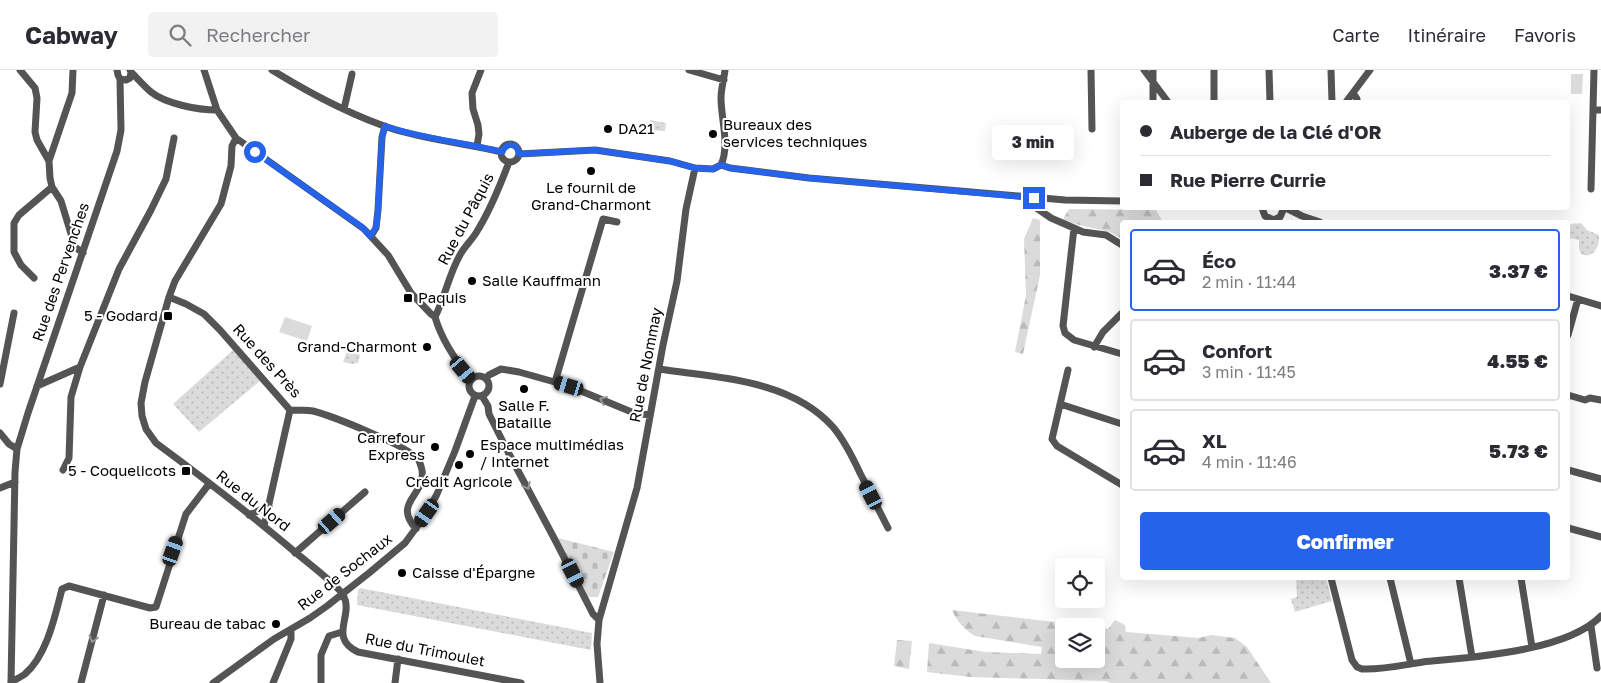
<!DOCTYPE html>
<html lang="fr">
<head>
<meta charset="utf-8">
<style>
	:root { --surface:#fff; --page:#f2f2f3; --text:#2b2b33; --muted:#7c7c81; --line:#e1e1e2; --accent:#2563eb }
	body { margin:0; font-family:"Golos Text",sans-serif; background:var(--page); color:var(--text); height:100vh; display:flex; flex-direction:column; font-size:19px; white-space:nowrap }
	* { box-sizing:border-box; margin:0 }
	p { font-size:16px; color:var(--muted) }
	.icon { flex:none; width:28px; height:28px; fill:none; stroke:currentColor; stroke-width:2; stroke-linecap:round; stroke-linejoin:round }
	.map { position:relative; flex:1; overflow:hidden }
	.details { position:absolute; left:1120px; top:150px; width:450px; height:360px; display:flex; flex-direction:column; background:var(--surface); border-radius:5px; box-shadow:0 5px 20px #0002 }
	.details>* { flex:none }
	.hud { position:absolute; left:1120px; top:30px; width:450px; height:110px; border-radius:5px; box-shadow:0 5px 20px #0002; display:grid; align-content:center; height:110px; padding:0 20px; background:var(--surface) }
	.fabs { position:absolute; left:1055px; top:488px; display:grid; gap:10px }
	.fabs a { display:grid; place-items:center; width:50px; height:50px; border-radius:5px; background:var(--surface); box-shadow:0 5px 20px #0002; font-size:25px }
	.end { position:absolute; width:22px; height:22px; margin:-11px; border:6px solid #2563eb; background:#fff; box-shadow:0 0 0 2px #fff }
	.from { border-radius:50% }
	.bubble { position:absolute; height:35px; border-radius:5px; background:var(--surface); box-shadow:0 5px 20px #0002; font-size:16px; font-weight:800; line-height:35px; text-align:center }
	.car { position:absolute; width:15px; height:30px; margin:-15px -8px; border-radius:6px; box-shadow:0 0 4px 1px #0007; background:linear-gradient(#222 24%,#8ab4d8 0 40%,#222 0 76%,#8ab4d8 0 86%,#222 0) }
	.hud b { display:flex; align-items:center; gap:18px; height:48px; font-size:19px }
	.hud b+b { border-top:1px solid var(--line) }
	.hud i { width:12px; height:12px; background:var(--text) }
	ul { padding:9px 0 0; list-style:none }
	li { display:flex; align-items:center; gap:15px; height:82px; margin:0 10px 8px; padding:0 10px; border:2px solid var(--line); border-radius:5px }
	li div { flex:1 }
	li b { display:block; font-size:19px }
	li em { font-style:normal; font-weight:800 }
	li.on { border-color:var(--accent) }
	li>.icon { width:45px; height:45px; stroke-width:1.5 }
	.cta { display:flex; gap:10px; margin-top:auto; padding:10px 20px }
	.cta a { flex:1; height:58px; border-radius:5px; background:var(--accent); color:#fff; font-size:20px; font-weight:800; line-height:58px; text-align:center }
	header { display:flex; align-items:center; gap:30px; box-sizing:border-box; height:70px; padding:0 25px; background:var(--surface); border-bottom:1px solid var(--line) }
	header strong { font-size:24px }
	nav { display:flex; gap:28px; margin-inline-start:auto; font-size:18px }
	.search { width:350px; height:45px; background:var(--page); display:flex; align-items:center; gap:12px; box-sizing:border-box; padding:0 18px; border-radius:5px; color:var(--muted); font-size:19px }
	.map>svg:first-child { display:block }
	.grass { fill:url(#grass-dots) }
	.forest { fill:url(#forest-firs) }
	.cemetery { fill:url(#cemetery-stones) }
	.garden { fill:#dbdbdb }
	.lines { fill:none; stroke-linecap:round; stroke-linejoin:round }
	.minor { stroke:#545454; stroke-width:7 }
	.oneway { stroke:#989898 }
	.route { stroke:#2563eb; stroke-width:6 }
	.poi-dot { fill:#000; stroke:#fff; stroke-width:2 }
	.labels { text-anchor:middle; stroke-width:4; stroke-linejoin:round; paint-order:stroke }
	.poi-label { font-size:15px; fill:#000; stroke:#fff; text-anchor:start }
	.street-label { font-size:15px; fill:#000; stroke:#fff }
</style>
</head>
<body>
<header>
<strong>Cabway</strong>
<div class="search"><svg class="icon" aria-label="search" viewBox="0 0 24 24"><circle cx="10" cy="10" r="6"/><path d="M15 15l6 6"/></svg>Rechercher</div>
<nav><a>Carte</a><a>Itinéraire</a><a>Favoris</a></nav>
</header>
<div class="map">
<svg width="1601" height="613" viewBox="0 0 1601 613">
	<defs>
		<pattern id="grass-dots" width="8" height="8" patternUnits="userSpaceOnUse" patternTransform="scale(1.25)"><rect width="8" height="8" fill="#dbdbdb"/><path d="M2 2h.1M6 6h.1" fill="none" stroke="#bababa" stroke-width="1.8" stroke-linecap="round"/></pattern>
		<pattern id="forest-firs" width="22" height="20" patternUnits="userSpaceOnUse" patternTransform="scale(1.25)"><rect width="22" height="20" fill="#dbdbdb"/><path d="M5 1l3.5 6h-7zM16 11l3.5 6h-7z" fill="#bababa"/></pattern>
		<pattern id="cemetery-stones" width="16" height="16" patternUnits="userSpaceOnUse" patternTransform="scale(1.25)"><rect width="16" height="16" fill="#dbdbdb"/><path d="M2 7V4a2 2 0 0 1 4 0v3zM10 15v-3a2 2 0 0 1 4 0v3z" fill="#bababa"/></pattern>
	</defs>
	<rect width="100%" height="100%" fill="#fff"/>
	<path class="grass" d="M 650,50 L 666,53 L 665,61 L 650,60 Z
		M 1581,153 L 1587,160 L 1599,165 C 1600,175 1594,190 1581,184 L 1579,178 L 1579,170 L 1569,168 C 1567,163 1567,159 1571,154 Z
		M 233,280 L 260,311 L 199,362 L 173,334 Z
		M 347,281 L 360,285 L 358,293 L 352,294 L 343,292 Z
		M 1296,508 L 1326,508 L 1332,531 L 1295,542 L 1291,529 L 1297,527 Z
		M 360,518 L 592,563 L 591,580 L 357,535 L 358,520 Z"/>
	<path class="forest" d="M 1069,139 L 1156,140 L 1163,152 L 1122,152 L 1122,169 L 1110,162 L 1062,151 Z
		M 1033,148 L 1040,150 L 1040,205 L 1023,284 L 1015,282 L 1026,225 L 1024,169 Z
		M 952,540 L 1089,556 L 1064,556 L 1064,589 L 1096,589 L 1096,557 L 1108,559 L 1115,550 L 1125,555 L 1126,562 L 1199,568 L 1211,565 L 1235,568 L 1247,577 L 1271,613 L 1111,613 L 1106,611 L 971,607 L 927,602 L 929,573 L 985,582 L 1041,584 L 1042,577 L 975,566 C 965,560 957,552 952,540 Z
		M 897,570 L 912,571 L 909,599 L 894,596 Z"/>
	<path class="cemetery" d="M 558,468 L 614,482 L 598,527 L 588,527 Z"/>
	<path class="garden" d="M 1571,4 L 1583,4 L 1582,24 L 1571,24 Z
		M 285,247 L 312,256 L 307,271 L 279,262 Z"/>
	<g class="lines">
		<path class="minor" d="M 20,0 L 35,18 L 37,28 L 35,62 L 37,70 L 49,91
			M 73,0 L 72,23 L 49,91 L 50,108 L 52,117 L 61,131 L 75,177 L 83,183
			M 117,0 L 118,5 L 120,9 L 126,10 L 130,8 L 131,2 L 130,0
			M 204,0 L 217,40 L 236,68 L 364,159 L 388,185 L 411,223 L 431,244 L 435,247
			M 272,0 C 311,24 352,46 396,60 C 431,70 467,74 502,82
			M 689,0 L 724,10
			M 1091,0 L 1092,59
			M 1144,0 L 1168,32
			M 1153,0 L 1153,32
			M 1269,0 L 1270,32
			M 1331,0 L 1332,32
			M 131,2 C 138,9 144,16 151,22 C 166,34 198,40 217,40
			M 1353,23 L 1357,29 L 1357,32
			M 1214,32 L 1214,0
			M 1346,32 L 1370,0
			M 344,39 L 352,4
			M 1593,40 L 1601,40
			M 236,68 L 232,76 L 231,96 L 221,134 L 175,211 L 169,227 L 145,312 L 141,333 L 142,346 L 146,359 L 156,373 C 201,406 246,441 289,477 C 304,490 321,502 335,516 C 338,519 342,522 343,525 C 355,545 327,567 358,582 L 521,613
			M501 83a9 9 0 1 1 18 0a9 9 0 1 1-18 0Z
			M 477,76 L 479,64 L 478,55 L 473,39 L 472,23 L 481,0
			M 519,84 L 595,80 L 670,91 L 695,98 L 713,99 L 721,95
			M 721,95 L 730,98 L 809,108 L 1065,130 L 1122,131
			M 721,95 C 730,75 721,49 721,28 C 721,19 724,9 725,0
			M 1591,119 L 1594,0
			M 1034,127 L 1035,137 L 1051,148 L 1083,162 L 1106,165 L 1122,175
			M 1262,138 L 1265,146 L 1274,150 L 1280,147 L 1284,138
			M 1286,138 L 1302,146 L 1320,152
			M 1074,158 L 1063,256 L 1065,263 L 1074,270 L 1122,284
			M 371,166 L 376,158 L 378,140 L 382,67 L 385,56
			M 34,208 L 21,195 L 14,182 L 14,153 L 19,145 L 52,117
			M 1568,226 L 1601,236
			M 169,227 L 186,234 L 204,244 L 220,260 L 290,340 C 297,340 305,340 313,341 C 332,346 406,375 418,389 C 420,392 421,396 422,400 C 426,426 392,432 416,459
			M 435,247 C 445,227 449,204 460,185 C 464,177 471,171 476,163 C 490,141 500,116 509,92
			M 435,247 C 442,271 455,290 471,309
			M 1568,265 L 1578,229
			M 1094,277 L 1103,262 L 1122,243
			M 659,299 C 717,308 790,309 833,357 C 844,370 853,388 860,403 C 869,421 879,440 888,458
			M 1068,300 L 1052,369 L 1057,376 L 1122,415
			M469 316a10 10 0 1 1 20 0a10 10 0 1 1-20 0Z
			M 486,308 L 489,305 L 501,299 L 519,302 L 569,316 L 634,343 L 650,345
			M 555,312 L 603,149 L 617,152
			M 0,314 L 14,243
			M 37,316 L 80,297 L 119,199 L 151,140 L 166,109 L 174,68
			M 1568,325 L 1585,330 L 1590,328 L 1601,330
			M 482,326 L 488,336 L 489,344 L 508,382 L 554,468 L 593,544 L 599,550
			M 1060,334 L 1122,354
			M 0,363 L 9,374 L 17,379
			M 63,400 L 69,388 L 71,327 L 80,297
			M 1568,400 L 1601,409
			M 0,418 L 15,412
			M 249,445 L 269,436
			M 264,456 L 290,340
			M 1568,458 L 1601,467
			M 295,483 L 365,422
			M 1331,508 L 1352,590 L 1357,597 L 1362,599 C 1382,600 1403,595 1423,592 C 1471,587 1566,582 1601,546
			M 1390,508 L 1411,594
			M 1459,508 L 1472,587
			M 1521,508 L 1532,577
			M 1591,556 L 1597,598
			M 11,612 C 16,609 21,607 25,604 C 47,585 55,546 62,519 L 69,516 L 150,538 L 156,537 L 186,444 L 209,414
			M 11,613 L 15,402 L 17,379 L 28,343 L 117,81 L 121,60 L 120,9
			M 81,613 L 104,525
			M 213,613 L 274,569 L 310,548 L 327,536 L 369,503 L 405,473 L 427,443 L 437,424 L 455,381 L 475,326
			M 273,613 L 291,569 L 291,560
			M 321,613 L 321,585 L 329,566 L 342,562
			M 395,613 L 398,589
			M 600,613 L 597,574 L 599,550 L 637,418 L 663,275 L 677,211 L 686,139 L 695,98"/>
	</g>
	<defs><path id="oneway-chevron" d="M-2-3.5L2.5 0L-2 3.5" fill="none" stroke-width="1.6" stroke-linecap="round" stroke-linejoin="round" transform="scale(1.25)"/></defs>
	<g class="oneway">
		<use href="#oneway-chevron" transform="translate(603 330) rotate(-158)"/>
		<use href="#oneway-chevron" transform="translate(527 416) rotate(62)"/>
		<use href="#oneway-chevron" transform="translate(93 569) rotate(105)"/>
	</g>
	<g class="lines">
		<path class="route" d="M 255,82 L 362,157 L 370,166 L 376,158 L 378,140 L 382,67 L 385,56 C 423,69 463,72 502,82 C 507,72 517,73 519,84 L 595,80 L 670,91 L 695,98 L 713,99 L 721,95 L 730,98 L 809,108 L 1034,128"/>
	</g>
	<g class="poi-dot">
		<circle cx="608" cy="59" r="5"/>
		<circle cx="713" cy="64" r="5"/>
		<circle cx="591" cy="101" r="5"/>
		<circle cx="472" cy="211" r="5"/>
		<rect x="403" y="223" width="10" height="10" rx="2.5"/>
		<rect x="163" y="241" width="10" height="10" rx="2.5"/>
		<circle cx="427" cy="277" r="5"/>
		<circle cx="524" cy="319" r="5"/>
		<circle cx="435" cy="377" r="5"/>
		<circle cx="470" cy="384" r="5"/>
		<circle cx="459" cy="395" r="5"/>
		<rect x="181" y="396" width="10" height="10" rx="2.5"/>
		<circle cx="402" cy="503" r="5"/>
		<circle cx="276" cy="554" r="5"/>
	</g>
	<g class="labels">
		<g class="poi-label">
			<text x="723" y="60">Bureaux des<tspan x="723" dy="17">services techniques</tspan></text>
			<text x="618" y="64">DA21</text>
			<text x="591" y="123" text-anchor="middle">Le fournil de<tspan x="591" dy="17">Grand-Charmont</tspan></text>
			<text x="482" y="216">Salle Kauffmann</text>
			<text x="418" y="233">Paquis</text>
			<text x="158" y="251" text-anchor="end">5 - Godard</text>
			<text x="417" y="282" text-anchor="end">Grand-Charmont</text>
			<text x="524" y="341" text-anchor="middle">Salle F.<tspan x="524" dy="17">Bataille</tspan></text>
			<text x="425" y="373" text-anchor="end">Carrefour<tspan x="425" dy="17">Express</tspan></text>
			<text x="480" y="380">Espace multimédias<tspan x="480" dy="17">/ Internet</tspan></text>
			<text x="176" y="406" text-anchor="end">5 - Coquelicots</text>
			<text x="459" y="417" text-anchor="middle">Crédit Agricole</text>
			<text x="412" y="508">Caisse d'Épargne</text>
			<text x="266" y="559" text-anchor="end">Bureau de tabac</text>
		</g>
		<g class="street-label">
			<text transform="translate(466 149) rotate(-62)" y="5">Rue du Pâquis</text>
			<text transform="translate(61 202) rotate(-71)" y="5">Rue des Pervenches</text>
			<text transform="translate(267 291) rotate(48)" y="5">Rue des Près</text>
			<text transform="translate(646 295) rotate(-79)" y="5">Rue de Nommay</text>
			<text transform="translate(253 431) rotate(38)" y="5">Rue du Nord</text>
			<text transform="translate(345 502) rotate(-38)" y="5">Rue de Sochaux</text>
			<text transform="translate(425 580) rotate(11)" y="5">Rue du Trimoulet</text>
		</g>
	</g>
</svg>
<div class="fabs">
<a><svg class="icon" aria-label="locate" viewBox="0 0 24 24"><circle cx="12" cy="12" r="6"/><path d="M12 2v4M12 18v4M2 12h4M18 12h4"/></svg></a>
<a><svg class="icon" aria-label="layers" viewBox="0 0 24 24"><path d="M12 4l9 5-9 5-9-5zM3 14l9 5 9-5"/></svg></a>
</div>
<i class="end from" style="left:255px;top:82px"></i>
<i class="end" style="left:1034px;top:128px"></i>
<div class="bubble" style="left:992px;top:55px;width:82px">3 min</div>
<i class="car" style="left:463px;top:300px;rotate:140deg"></i>
<i class="car" style="left:569px;top:316px;rotate:287deg"></i>
<i class="car" style="left:871px;top:425px;rotate:333deg"></i>
<i class="car" style="left:427px;top:443px;rotate:215deg"></i>
<i class="car" style="left:332px;top:451px;rotate:49deg"></i>
<i class="car" style="left:173px;top:481px;rotate:19deg"></i>
<i class="car" style="left:573px;top:503px;rotate:153deg"></i>
<div class="hud">
<b><i class="from"></i>Auberge de la Clé d'OR</b>
<b><i></i>Rue Pierre Currie</b>
</div>
<section class="details">
<ul>
<li class="on"><svg class="icon" aria-label="car" viewBox="0 0 24 24"><path d="M5 17H2v-5l4-1 3-4h7l3 4 3 1v5h-3M9 17h6M6 11h13"/><circle cx="7" cy="17" r="2"/><circle cx="17" cy="17" r="2"/></svg><div><b>Éco</b><p>2 min · 11:44</p></div><em>3.37 €</em></li>
<li><svg class="icon" aria-label="car" viewBox="0 0 24 24"><path d="M5 17H2v-5l4-1 3-4h7l3 4 3 1v5h-3M9 17h6M6 11h13"/><circle cx="7" cy="17" r="2"/><circle cx="17" cy="17" r="2"/></svg><div><b>Confort</b><p>3 min · 11:45</p></div><em>4.55 €</em></li>
<li><svg class="icon" aria-label="car" viewBox="0 0 24 24"><path d="M5 17H2v-5l4-1 3-4h7l3 4 3 1v5h-3M9 17h6M6 11h13"/><circle cx="7" cy="17" r="2"/><circle cx="17" cy="17" r="2"/></svg><div><b>XL</b><p>4 min · 11:46</p></div><em>5.73 €</em></li>
</ul>
<div class="cta"><a>Confirmer</a></div>
</section>
</div>
</body>
</html>
